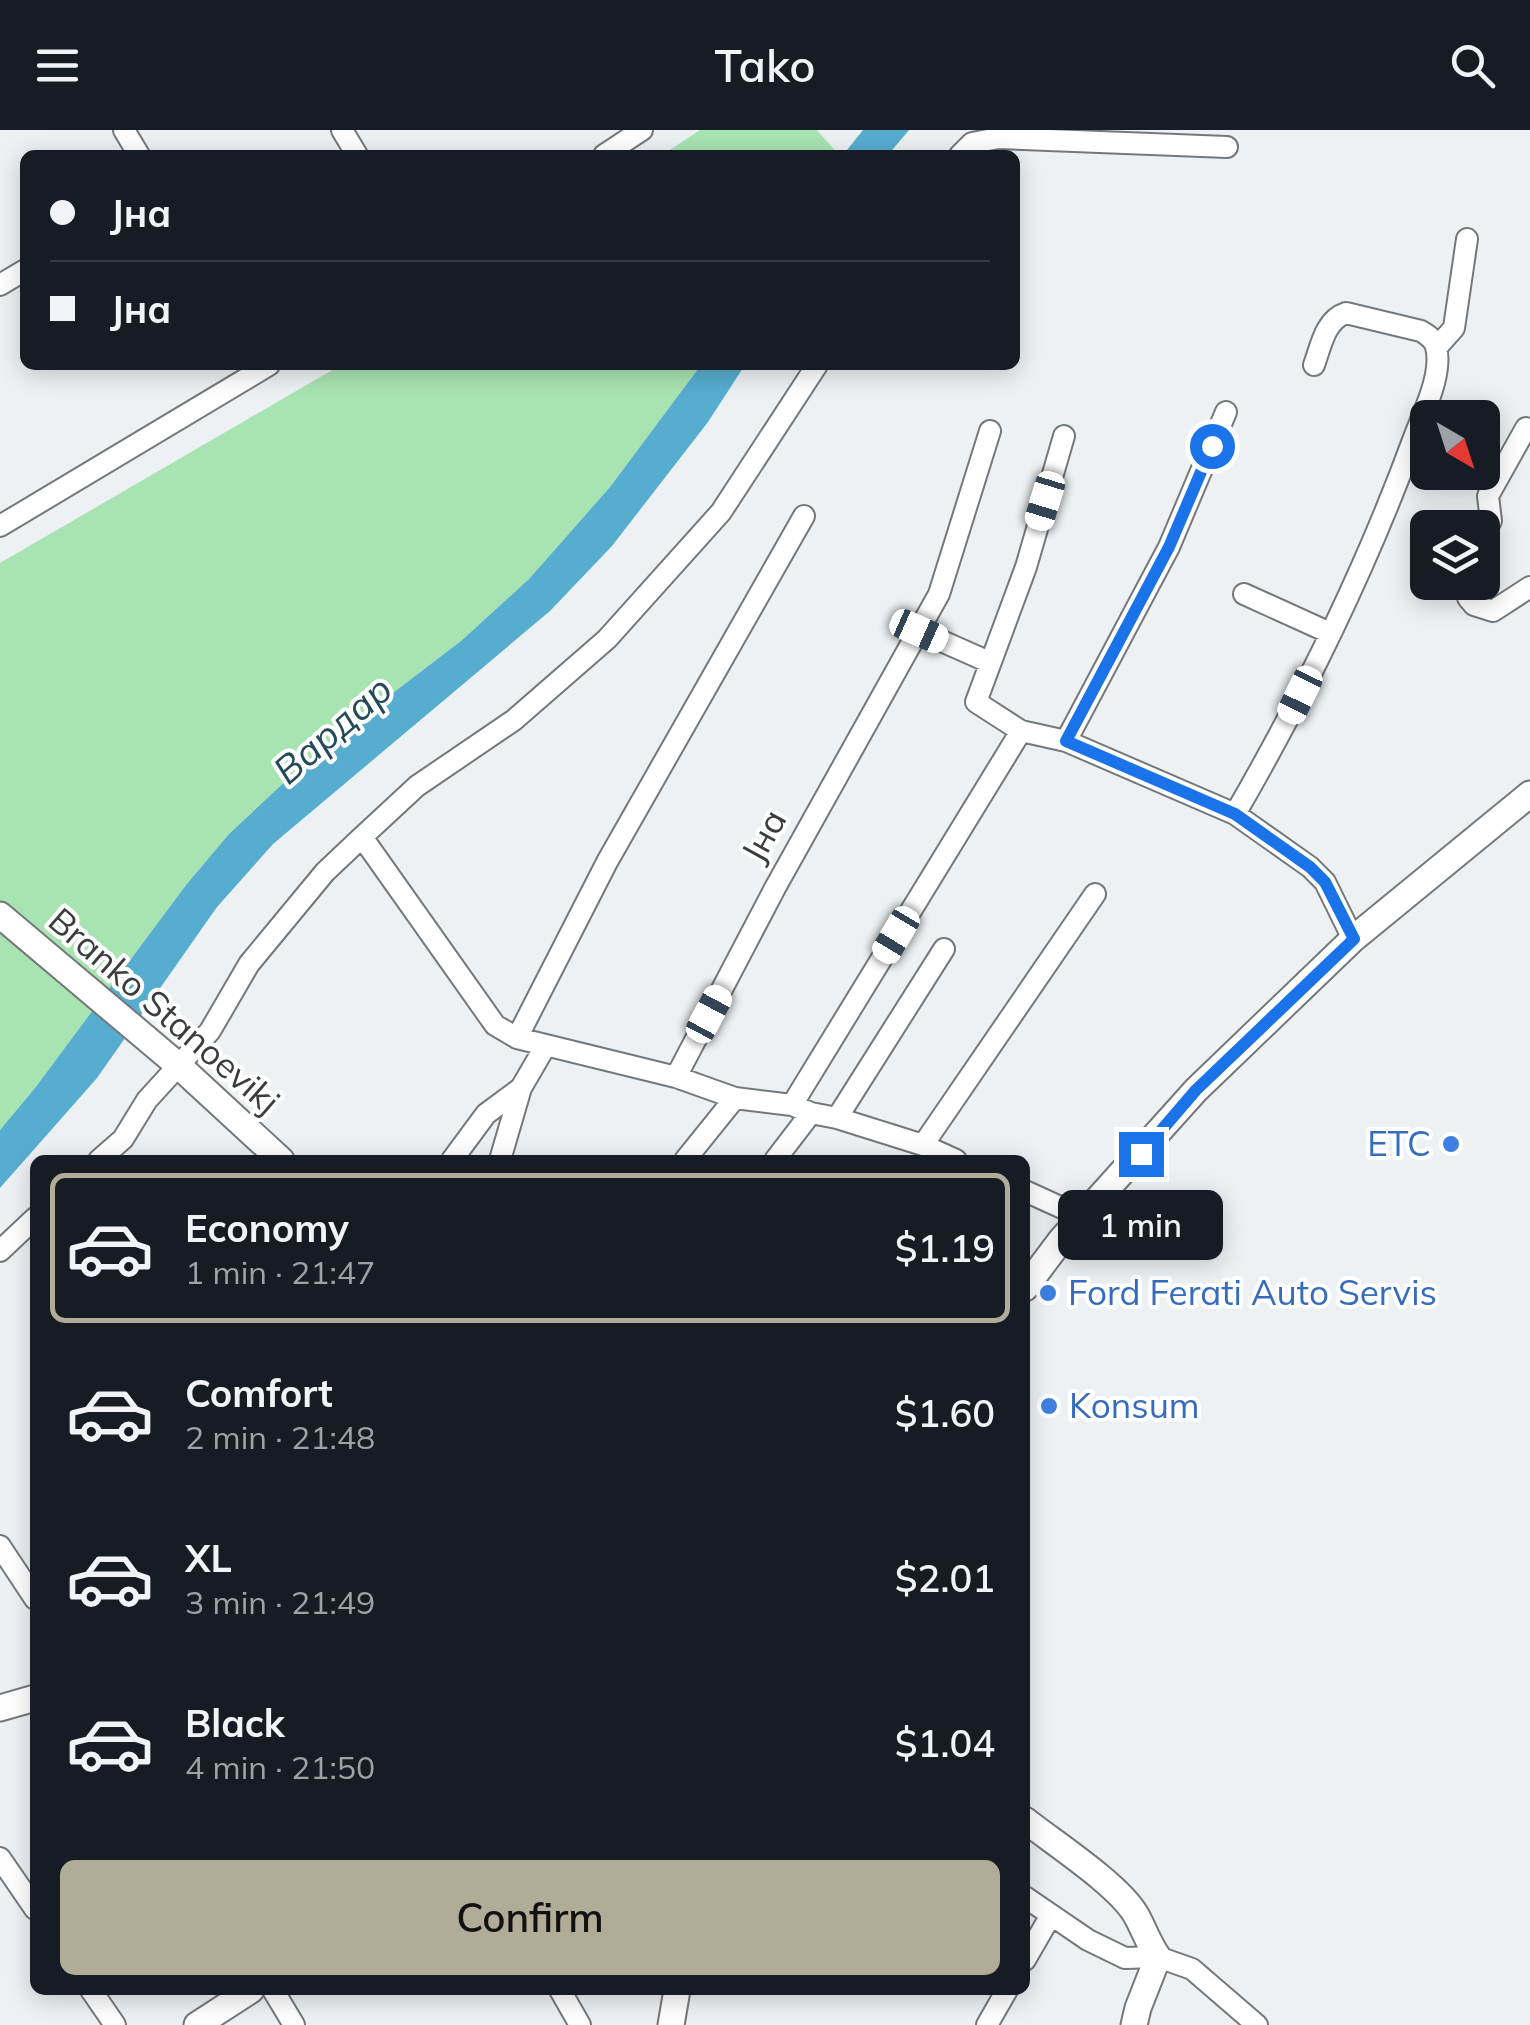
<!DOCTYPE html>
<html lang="en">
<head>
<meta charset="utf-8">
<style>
	:root { --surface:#171b24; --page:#20242c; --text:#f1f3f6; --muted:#9ea1a6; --line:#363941; --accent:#b0ac97 }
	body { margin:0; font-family:Mulish,sans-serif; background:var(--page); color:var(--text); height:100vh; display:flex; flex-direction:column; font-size:38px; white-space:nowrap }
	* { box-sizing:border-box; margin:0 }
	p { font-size:32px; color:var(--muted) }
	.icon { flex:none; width:55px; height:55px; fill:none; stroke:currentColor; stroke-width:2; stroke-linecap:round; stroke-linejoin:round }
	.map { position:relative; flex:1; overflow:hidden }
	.details { position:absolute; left:30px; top:1025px; width:1000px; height:840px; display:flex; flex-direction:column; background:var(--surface); border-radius:15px; box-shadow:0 5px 25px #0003 }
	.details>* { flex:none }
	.banner { position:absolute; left:20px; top:20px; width:1000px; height:220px; border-radius:15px; box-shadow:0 5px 25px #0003; display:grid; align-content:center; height:220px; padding:0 30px; background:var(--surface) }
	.needle { width:65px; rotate:141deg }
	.fabs { position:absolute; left:1410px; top:270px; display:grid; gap:20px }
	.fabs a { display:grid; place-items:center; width:90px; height:90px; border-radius:15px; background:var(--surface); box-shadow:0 5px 25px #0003; font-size:50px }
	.end { position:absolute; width:45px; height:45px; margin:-22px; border:12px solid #1a73e8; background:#fff; box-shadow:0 0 0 5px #fff }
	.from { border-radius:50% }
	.bubble { position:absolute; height:70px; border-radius:15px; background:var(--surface); box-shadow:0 5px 25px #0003; font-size:32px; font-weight:600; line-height:70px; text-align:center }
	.car { position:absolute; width:30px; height:60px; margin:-30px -15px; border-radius:12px; box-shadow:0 0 8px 2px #0007; background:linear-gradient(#fff 24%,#345 0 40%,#fff 0 76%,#345 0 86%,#fff 0) }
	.banner b { display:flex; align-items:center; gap:35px; height:95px; font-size:38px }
	.banner b+b { border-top:2px solid var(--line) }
	.banner i { width:25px; height:25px; background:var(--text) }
	ul { padding:18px 0 0; list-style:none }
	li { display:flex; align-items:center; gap:30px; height:150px; margin:0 20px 15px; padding:0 10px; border:5px solid transparent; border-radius:15px }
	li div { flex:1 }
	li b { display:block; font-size:38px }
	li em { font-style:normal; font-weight:600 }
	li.on { border-color:var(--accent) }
	li>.icon { width:90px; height:90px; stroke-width:1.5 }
	.cta { display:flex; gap:20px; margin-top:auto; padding:20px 30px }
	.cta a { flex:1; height:115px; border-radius:15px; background:var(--accent); color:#111; font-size:40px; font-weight:600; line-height:115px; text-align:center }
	header { display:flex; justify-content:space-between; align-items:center; height:130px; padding:0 30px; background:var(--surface); font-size:45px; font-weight:600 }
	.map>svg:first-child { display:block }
	.green { fill:#a8e4b2 }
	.water { fill:#57add0 }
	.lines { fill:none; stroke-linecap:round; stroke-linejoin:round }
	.minor-casing { stroke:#75787a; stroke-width:24 }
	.tertiary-casing { stroke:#75787a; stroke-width:29 }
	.minor { stroke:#fff; stroke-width:20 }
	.tertiary { stroke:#fff; stroke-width:25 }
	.route { stroke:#1a73e8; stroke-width:12 }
	.shop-dot { fill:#3f7fe0; stroke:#fff; stroke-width:4 }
	.labels { text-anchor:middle; stroke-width:8; stroke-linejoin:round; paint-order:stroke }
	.street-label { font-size:35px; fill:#3a3c3d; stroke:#fff }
	.shop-label { font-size:35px; fill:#366cbe; stroke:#fff; text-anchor:start }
	.water-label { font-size:38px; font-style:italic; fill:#244a5a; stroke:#fff }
</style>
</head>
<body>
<header><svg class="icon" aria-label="menu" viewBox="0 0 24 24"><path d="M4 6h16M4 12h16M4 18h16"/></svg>Tako<svg class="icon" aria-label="search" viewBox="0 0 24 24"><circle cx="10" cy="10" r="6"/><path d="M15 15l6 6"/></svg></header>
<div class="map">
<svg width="1530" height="1895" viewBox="0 0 1530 1895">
	<rect width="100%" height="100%" fill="#eef1f3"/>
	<path class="green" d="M 700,0 L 817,0 L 839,25 L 662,25 Z
		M 341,235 L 701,235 L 610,357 L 529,449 L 461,511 L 322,617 L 229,704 L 186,755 L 35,958 L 0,1000 L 0,433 Z"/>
	<path class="water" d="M 863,0 L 909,0 L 888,25 L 843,25 Z
		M 701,235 L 745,235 L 708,292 L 612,416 L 550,481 L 273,714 L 217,777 L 97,948 L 0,1058 L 0,1000 L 35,958 L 186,755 L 229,704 L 322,617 L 461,511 L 529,449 L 610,357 Z"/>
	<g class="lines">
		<defs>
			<path id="minor" d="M 124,0 L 139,25
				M 342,0 L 357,25
				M 604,25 L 642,0
				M 960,25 L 972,13 L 999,8 L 1227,17
				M 0,155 L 25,140
				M 1437,217 L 1454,198 L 1467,109
				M 1064,306 L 1026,437 L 976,572 L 1021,601 L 1066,611 L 1235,684 L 1310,737 L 1325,752 L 1353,809
				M 0,396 L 269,235
				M 1482,404 L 1491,391 L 1488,366 L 1526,298
				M 1469,452 L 1468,468 L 1474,475 L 1493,481 L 1530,457
				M 1244,464 L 1330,503
				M 919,501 L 989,532
				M 1066,611 L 1169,417 L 1226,282
				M 1235,684 C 1305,563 1367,436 1415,305 C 1424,281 1443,243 1436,217 C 1434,208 1427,205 1421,201 L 1346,183 C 1325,190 1321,216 1314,235
				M 362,707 L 417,656 L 514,590 L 607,509 L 721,382 L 817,235
				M 517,908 L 607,732 L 804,386
				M 676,947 L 775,758 L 939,464 L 990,301
				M 792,975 L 1021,601
				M 837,988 L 944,819
				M 923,1015 L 1095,764
				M 99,1030 L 123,1009 L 147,970 L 210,901 L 249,834 L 325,742 L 362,707 L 495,895 L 517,908 L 676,947 L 735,968 L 792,975 L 811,983 L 837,988 L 923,1015 L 956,1030
				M 452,1030 L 486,984 L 521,958 L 546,915
				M 500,1030 L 521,958
				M 685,1030 L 735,968
				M 775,1030 L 811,983
				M 1025,1061 L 1082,1087
				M 0,1121 L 35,1088
				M 0,1416 L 35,1469
				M 0,1728 L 35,1779
				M 1025,1767 L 1088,1810 L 1125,1828 L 1158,1827 L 1192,1839 L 1257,1895
				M 1025,1830 L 1051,1785
				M 91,1860 L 115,1895
				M 273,1860 L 294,1895
				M 560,1860 L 580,1895
				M 987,1895 L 1007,1860"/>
			<path id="tertiary" d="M 0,785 L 179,936 L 281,1030
				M 1025,1158 L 1061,1110 L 1196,960 L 1353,809 L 1530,664
				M 0,1578 L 35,1568
				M 1025,1690 C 1054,1713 1119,1755 1136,1785 C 1144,1799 1148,1813 1158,1827 L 1138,1878 L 1134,1895
				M 197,1895 L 251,1860
				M 671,1895 L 677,1860"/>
		</defs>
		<use href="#minor" class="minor-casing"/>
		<use href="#tertiary" class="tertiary-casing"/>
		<use href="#minor" class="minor"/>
		<use href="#tertiary" class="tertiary"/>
	</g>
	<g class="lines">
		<path class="route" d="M 1141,1024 L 1196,960 L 1354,809 L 1325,752 L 1310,737 L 1235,684 L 1066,611 L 1169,417 L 1212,316"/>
	</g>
	<g class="shop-dot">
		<circle cx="1451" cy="1014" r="10"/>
		<circle cx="1048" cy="1163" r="10"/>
		<circle cx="1049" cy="1276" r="10"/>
	</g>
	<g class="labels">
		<g class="street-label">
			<text transform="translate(764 706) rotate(-61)" y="12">Јна</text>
			<text transform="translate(164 881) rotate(41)" y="12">Branko Stanoevikj</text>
		</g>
		<g class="shop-label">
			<text x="1431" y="1026" text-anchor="end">ETC</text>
			<text x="1068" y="1175">Ford Ferati Auto Servis</text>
			<text x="1069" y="1288">Konsum</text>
		</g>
		<g class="water-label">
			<text transform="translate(333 600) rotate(-41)" y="13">Вардар</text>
		</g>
	</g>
</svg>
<div class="fabs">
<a><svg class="needle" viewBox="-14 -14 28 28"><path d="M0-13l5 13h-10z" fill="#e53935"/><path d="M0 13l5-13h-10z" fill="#9ea1a6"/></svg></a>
<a><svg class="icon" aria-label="layers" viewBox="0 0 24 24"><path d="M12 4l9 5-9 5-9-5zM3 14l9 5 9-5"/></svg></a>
</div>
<i class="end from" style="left:1212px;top:316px"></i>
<i class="end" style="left:1141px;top:1024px"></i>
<div class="bubble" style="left:1058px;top:1060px;width:165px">1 min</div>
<i class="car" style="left:1045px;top:371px;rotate:197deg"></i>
<i class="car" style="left:919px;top:501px;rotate:114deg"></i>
<i class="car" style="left:1300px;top:565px;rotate:206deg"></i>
<i class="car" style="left:896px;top:805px;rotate:211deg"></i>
<i class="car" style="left:709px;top:884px;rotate:28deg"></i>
<div class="banner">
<b><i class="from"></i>Јна</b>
<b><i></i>Јна</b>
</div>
<section class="details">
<ul>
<li class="on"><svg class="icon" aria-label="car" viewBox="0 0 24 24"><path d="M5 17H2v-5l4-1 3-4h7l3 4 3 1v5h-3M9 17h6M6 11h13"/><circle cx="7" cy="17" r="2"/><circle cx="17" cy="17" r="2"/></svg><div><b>Economy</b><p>1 min · 21:47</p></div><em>$1.19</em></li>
<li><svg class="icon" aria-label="car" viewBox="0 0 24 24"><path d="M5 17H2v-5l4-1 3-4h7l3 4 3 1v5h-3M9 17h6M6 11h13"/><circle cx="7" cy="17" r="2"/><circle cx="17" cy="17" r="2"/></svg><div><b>Comfort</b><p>2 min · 21:48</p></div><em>$1.60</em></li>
<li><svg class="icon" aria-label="car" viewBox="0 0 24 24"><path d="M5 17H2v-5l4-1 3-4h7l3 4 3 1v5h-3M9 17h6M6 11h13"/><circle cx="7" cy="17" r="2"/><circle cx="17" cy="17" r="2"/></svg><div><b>XL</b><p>3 min · 21:49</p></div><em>$2.01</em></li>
<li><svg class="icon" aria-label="car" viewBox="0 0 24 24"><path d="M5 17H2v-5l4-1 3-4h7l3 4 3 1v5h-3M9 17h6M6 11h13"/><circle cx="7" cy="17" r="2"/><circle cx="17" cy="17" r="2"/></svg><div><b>Black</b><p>4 min · 21:50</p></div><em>$1.04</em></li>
</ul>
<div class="cta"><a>Confirm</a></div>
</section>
</div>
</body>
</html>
